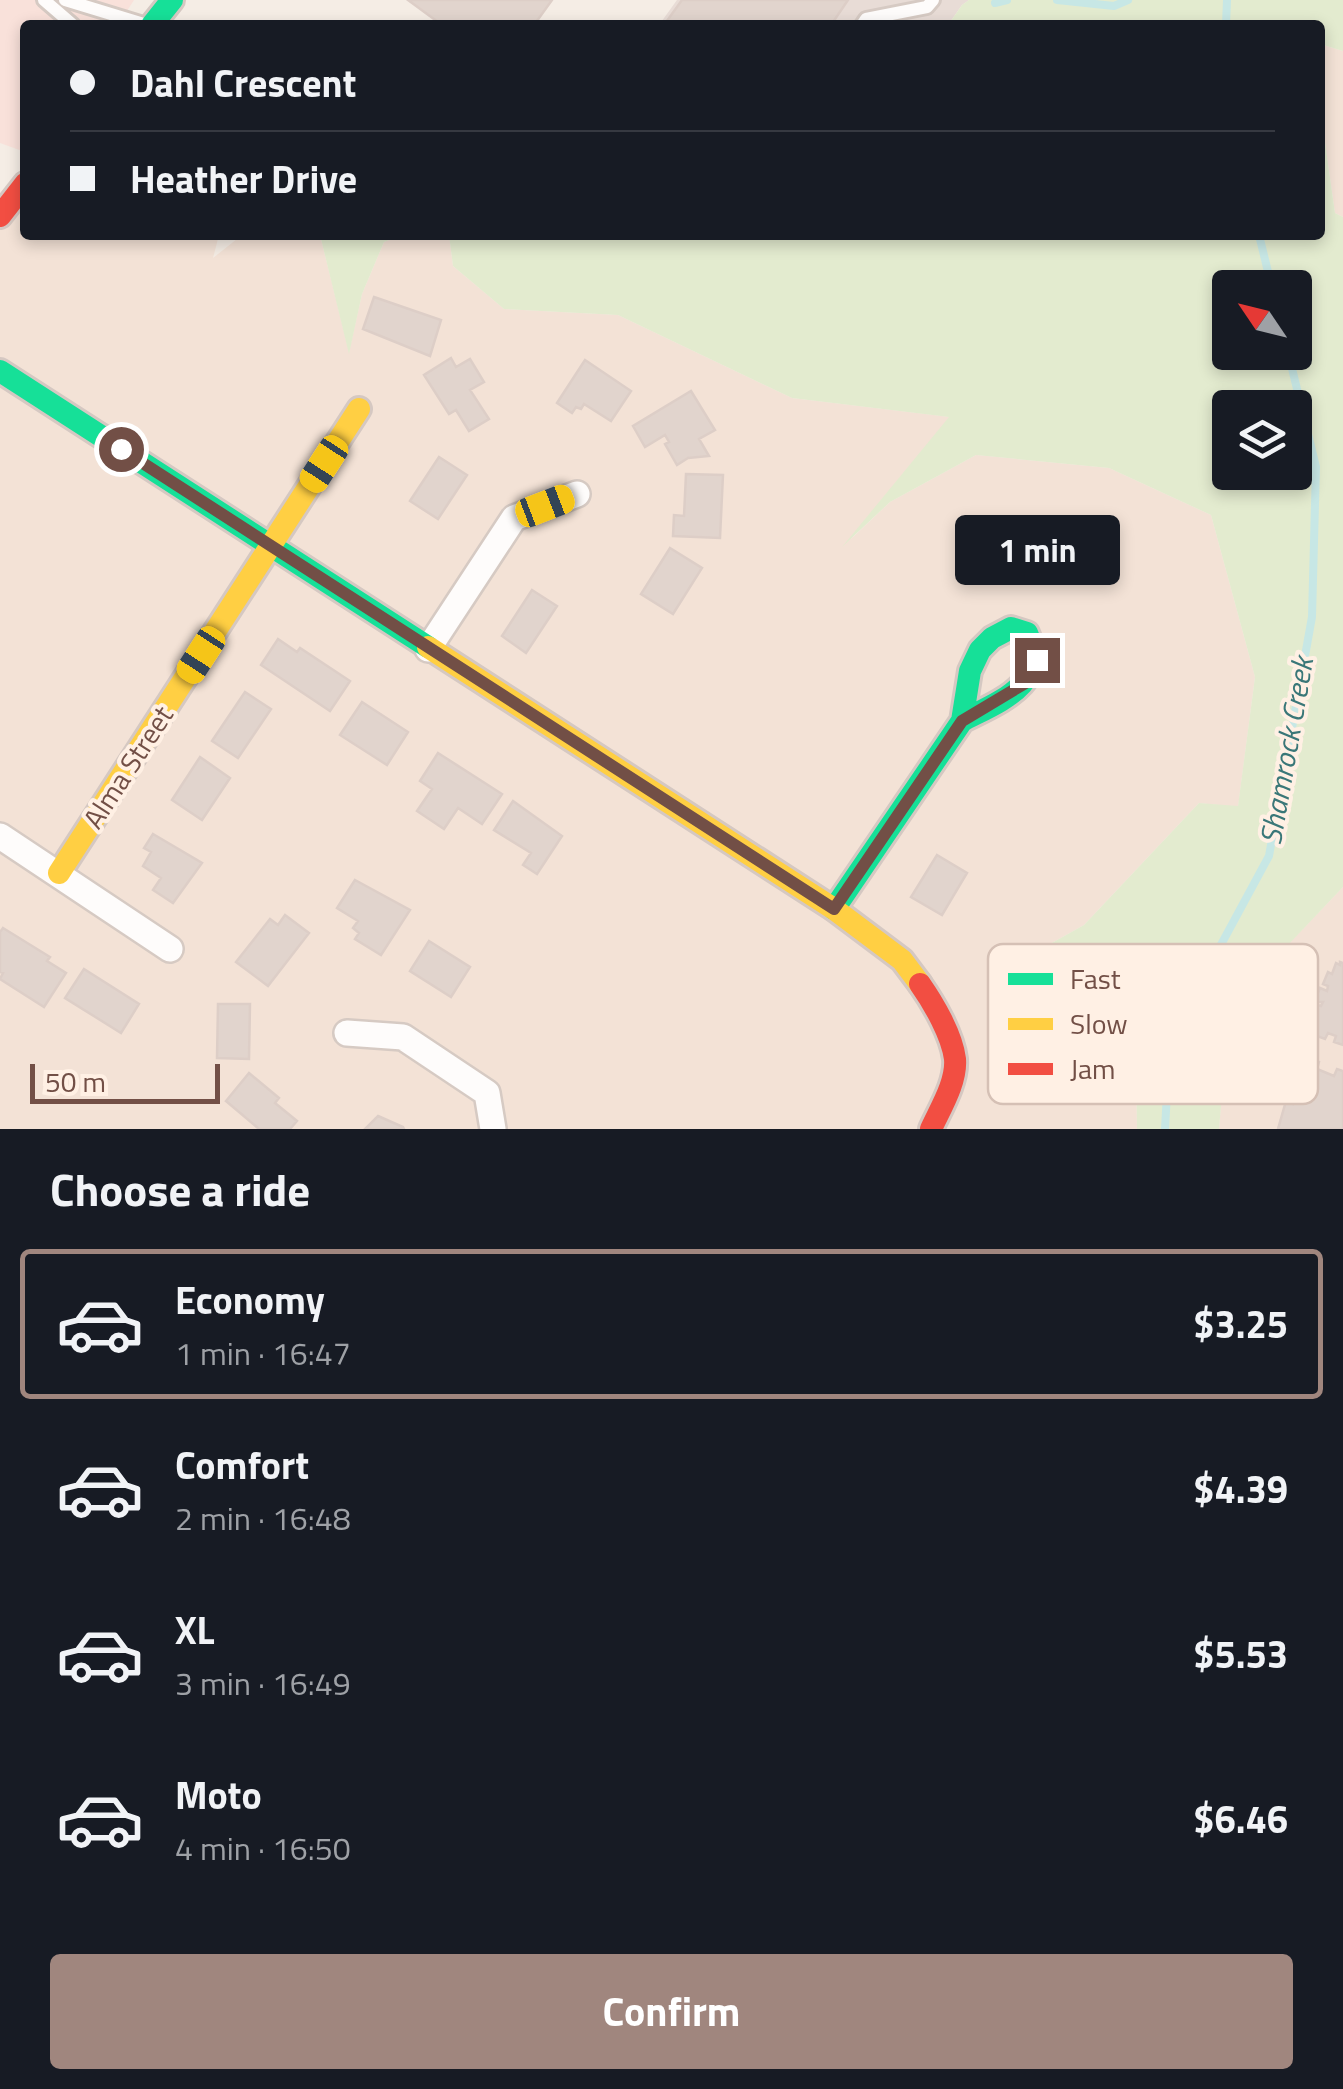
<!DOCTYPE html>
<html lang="en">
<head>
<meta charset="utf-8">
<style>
	:root { --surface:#171b24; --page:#242831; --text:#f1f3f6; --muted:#9ea1a6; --line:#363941; --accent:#a0867e }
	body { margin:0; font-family:"Titillium Web",sans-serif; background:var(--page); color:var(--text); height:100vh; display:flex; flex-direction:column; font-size:38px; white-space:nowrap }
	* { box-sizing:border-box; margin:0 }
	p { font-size:32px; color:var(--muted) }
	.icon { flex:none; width:55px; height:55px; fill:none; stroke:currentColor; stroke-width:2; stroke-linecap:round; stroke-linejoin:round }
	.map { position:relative; height:1129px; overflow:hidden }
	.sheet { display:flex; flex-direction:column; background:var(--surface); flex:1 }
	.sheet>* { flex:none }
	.guide { position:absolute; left:20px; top:20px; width:1305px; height:220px; border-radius:10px; box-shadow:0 5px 15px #0003; display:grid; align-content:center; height:220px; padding:0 50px; background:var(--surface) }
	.needle { width:65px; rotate:305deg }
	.buttons { position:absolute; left:1212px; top:270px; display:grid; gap:20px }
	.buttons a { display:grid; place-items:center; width:100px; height:100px; border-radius:10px; background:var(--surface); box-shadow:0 5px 15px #0003; font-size:50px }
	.scale { position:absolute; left:30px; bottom:25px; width:190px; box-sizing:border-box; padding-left:10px; border:5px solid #724f46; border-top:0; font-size:28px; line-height:35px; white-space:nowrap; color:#724f46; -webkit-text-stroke:8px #fff0e4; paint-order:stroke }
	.end { position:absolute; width:45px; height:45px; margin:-22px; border:12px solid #724f46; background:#fff; box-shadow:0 0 0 5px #fff }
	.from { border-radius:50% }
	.bubble { position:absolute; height:70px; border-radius:10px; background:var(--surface); box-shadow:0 5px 15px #0003; font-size:32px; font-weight:700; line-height:70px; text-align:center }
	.car { position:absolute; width:30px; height:60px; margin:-30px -15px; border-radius:12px; box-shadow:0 0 8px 2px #0007; background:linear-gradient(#f5c518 24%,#345 0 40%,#f5c518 0 76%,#345 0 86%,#f5c518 0) }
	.guide b { display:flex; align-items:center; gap:35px; height:95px; font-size:38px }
	.guide b+b { border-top:2px solid var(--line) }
	.guide i { width:25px; height:25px; background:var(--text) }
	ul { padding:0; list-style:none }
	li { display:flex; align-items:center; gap:30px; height:150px; margin:0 20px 15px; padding:0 30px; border:5px solid transparent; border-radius:10px }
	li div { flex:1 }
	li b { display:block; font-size:38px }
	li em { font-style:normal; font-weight:700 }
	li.current { border-color:var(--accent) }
	li>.icon { width:90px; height:90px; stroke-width:1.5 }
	h2 { padding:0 50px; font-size:45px; line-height:120px }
	.cta { display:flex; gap:20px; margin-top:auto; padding:20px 50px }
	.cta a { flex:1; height:115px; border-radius:10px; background:var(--accent); color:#fff; font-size:40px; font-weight:700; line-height:115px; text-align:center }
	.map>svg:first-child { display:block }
	.residential { fill:#f3e2d6 }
	.commercial { fill:#f9e1da }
	.industrial { fill:#e8dcd6 }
	.green { fill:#e3ebcf; fill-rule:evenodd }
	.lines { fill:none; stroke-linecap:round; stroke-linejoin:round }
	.stream { stroke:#c7e7e5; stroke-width:8 }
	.building { fill:#e1d4cd; stroke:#ddcec7; stroke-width:2.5 }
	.lane-casing { stroke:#d6cac3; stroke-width:18 }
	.street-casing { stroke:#d6cac3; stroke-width:30 }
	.fast-casing { stroke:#d5c8c2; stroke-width:28 }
	.slow-casing { stroke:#d5c8c2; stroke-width:28 }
	.jam-casing { stroke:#d5c8c2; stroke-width:28 }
	.lane { stroke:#fefcfb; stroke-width:12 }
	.street { stroke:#fefcfb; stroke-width:25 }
	.fast { stroke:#16e098; stroke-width:22 }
	.slow { stroke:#ffcf43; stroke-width:22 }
	.jam { stroke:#f24e42; stroke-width:22 }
	.route { stroke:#724f46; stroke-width:12 }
	.labels { text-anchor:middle; stroke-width:8; stroke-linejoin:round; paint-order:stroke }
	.street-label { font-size:28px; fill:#724f46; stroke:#fff0e4 }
	.water-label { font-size:30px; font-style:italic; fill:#3a7778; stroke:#fff0e4 }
	.key { fill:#fff0e4; stroke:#d5c0b5; stroke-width:2.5 }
	.key-label { font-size:28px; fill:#724f46 }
</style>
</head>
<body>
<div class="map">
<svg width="1343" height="1129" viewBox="0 0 1343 1129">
	<rect width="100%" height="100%" fill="#f5ede5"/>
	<path class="residential" d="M 1320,44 L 1343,51 L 1343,217 L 1335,213 L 1320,107 Z
		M 25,193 L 25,235 L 219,235 L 213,258 L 242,235 L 288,238 L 294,235 L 320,235 L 349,352 L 362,294 L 384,242 L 402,235 L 449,235 L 453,266 L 504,309 L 618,315 L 792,398 L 950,417 L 851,539 L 890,502 L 976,455 L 1109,468 L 1211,515 L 1255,677 L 1238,807 L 1199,803 L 1084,925 L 1050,944 L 1029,981 L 1026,1030 L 1136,1064 L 1137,1129 L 0,1129 L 0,225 Z
		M 1343,887 L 1343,1129 L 1219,1129 L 1229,1006 Z"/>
	<path class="commercial" d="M 0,0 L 134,0 L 118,25 L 25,25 L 25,152 L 0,143 Z"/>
	<path class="industrial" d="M 677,0 L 969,0 L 962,5 L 948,25 L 659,25 Z"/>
	<path class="green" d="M 969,0 L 1343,0 L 1343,51 L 1320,44 L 1320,25 L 948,25 L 962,5 Z
		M 1320,107 L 1335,213 L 1343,217 L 1343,887 L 1230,1006 L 1219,1129 L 1137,1129 L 1136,1064 L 1026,1029 L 996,998 L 1029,981 L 1050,944 L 1084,925 L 1199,803 L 1238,806 L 1255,677 L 1211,515 L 1109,468 L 976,455 L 890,502 L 842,547 L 949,417 L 792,398 L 618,315 L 504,309 L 453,266 L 449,235 L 1320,235 ZM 1230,288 L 1295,288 L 1295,352 L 1230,352 ZM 1230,408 L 1295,408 L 1295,472 L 1230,472 Z
		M 320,235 L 402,235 L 384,242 L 362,294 L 349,354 Z"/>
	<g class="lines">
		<path class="stream" d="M 1057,0 L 1114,6 L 1128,0
			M 995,3 L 1007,0
			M 1226,25 L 1227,0
			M 1259,235 L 1272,288
			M 1165,1129 L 1170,1039 L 1269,856 L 1312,617 L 1316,467 L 1288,352"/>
	</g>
	<path class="building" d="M 408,0 L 552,0 L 534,25 L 442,25 Z
		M 682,0 L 848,0 L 831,25 L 664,25 Z
		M 374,297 L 441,320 L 430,356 L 363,329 Z
		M 451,358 L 456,367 L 470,359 L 484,382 L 470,390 L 489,419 L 469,431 L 456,410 L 449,414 L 424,375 Z
		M 585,360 L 631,391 L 611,421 L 584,404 L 581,409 L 576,407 L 572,413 L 557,403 Z
		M 691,391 L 715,430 L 699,439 L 709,456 L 688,458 L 677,465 L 665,444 L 669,442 L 665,435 L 645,447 L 633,426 Z
		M 439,457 L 467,475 L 438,519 L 410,501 Z
		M 686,474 L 723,475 L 720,538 L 673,536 L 674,515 L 684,516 Z
		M 670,548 L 702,568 L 673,614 L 641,594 Z
		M 532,590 L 557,606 L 526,653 L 502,636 Z
		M 278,639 L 297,652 L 300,648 L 350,681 L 330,711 L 261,665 Z
		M 245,692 L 271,709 L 238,758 L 212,741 Z
		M 362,702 L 408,732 L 387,765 L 340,735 Z
		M 438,753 L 502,794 L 482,824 L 458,808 L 444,829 L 417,811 L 432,789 L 420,781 Z
		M 200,757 L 230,778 L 202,820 L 172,800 Z
		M 513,801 L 562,836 L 537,874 L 523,865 L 531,853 L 494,830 Z
		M 153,834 L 202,863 L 173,903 L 153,890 L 161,878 L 143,866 L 151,852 L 144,848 Z
		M 937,855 L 967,873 L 942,915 L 911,897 Z
		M 355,880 L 410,910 L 381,955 L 355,939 L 359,933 L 353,928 L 358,921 L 337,908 Z
		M 285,915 L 309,933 L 268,986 L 236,962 L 270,919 L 278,925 Z
		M 3,928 L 50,957 L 47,961 L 66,973 L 44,1007 L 0,979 L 3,973 L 0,972 L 0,932 Z
		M 429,941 L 470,967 L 451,997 L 410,971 Z
		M 1340,962 L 1343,963 L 1343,1045 L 1334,1042 L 1336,1036 L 1328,1033 L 1325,1039 L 1306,1032 L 1314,1004 L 1321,1006 L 1323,1002 L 1314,1002 L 1320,988 L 1327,991 L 1328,986 L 1323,984 L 1328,972 L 1332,974 L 1336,963 L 1340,965 Z
		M 84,969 L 139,1004 L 121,1033 L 65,998 Z
		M 218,1004 L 250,1004 L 249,1059 L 217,1058 Z
		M 1313,1059 L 1319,1062 L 1317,1069 L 1334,1076 L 1337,1069 L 1343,1071 L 1343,1129 L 1278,1129 L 1286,1101 L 1293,1104 L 1295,1099 L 1286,1099 L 1292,1085 L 1299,1088 L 1301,1084 L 1296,1082 L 1300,1070 L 1304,1071 L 1308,1060 Z
		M 249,1073 L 279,1098 L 275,1103 L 297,1121 L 290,1129 L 259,1129 L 226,1101 Z
		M 378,1116 L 403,1127 L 404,1129 L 365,1129 Z"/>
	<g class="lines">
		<defs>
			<path id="lane" d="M 44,0 L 73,25
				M 65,0 L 147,25
				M 862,25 L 866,19 L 927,7 L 933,0"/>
			<path id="street" d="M 428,649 L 514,518 L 577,494
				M 0,836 L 170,949
				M 347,1033 L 403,1037 L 487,1093 L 493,1129"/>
			<path id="fast" d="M 152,25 L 172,0
				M 0,371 L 428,647
				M 834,909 L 962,721 L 970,671 L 980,650 L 992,638 L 1011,628 L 1027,633 C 1050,684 1000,701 962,721"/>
			<path id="slow" d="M 428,647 L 834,909 L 902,960 L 920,984
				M 59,873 L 359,409"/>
			<path id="jam" d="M 0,216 L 25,184
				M 920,984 C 934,1004 952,1035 955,1059 C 957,1082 940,1109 931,1129"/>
		</defs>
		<use href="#lane" class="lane-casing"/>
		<use href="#street" class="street-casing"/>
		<use href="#fast" class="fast-casing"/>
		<use href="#slow" class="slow-casing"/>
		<use href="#jam" class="jam-casing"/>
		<use href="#lane" class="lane"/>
		<use href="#street" class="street"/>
		<use href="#fast" class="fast"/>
		<use href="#slow" class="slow"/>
		<use href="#jam" class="jam"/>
	</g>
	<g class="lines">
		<path class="route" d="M 121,449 L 834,909 L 962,721 L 1027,682 L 1037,660"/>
	</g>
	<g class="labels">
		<g class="street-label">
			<text transform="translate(128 767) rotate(-57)" y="10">Alma Street</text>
		</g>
		<g class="water-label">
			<text transform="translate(1287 751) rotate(-80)" y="10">Shamrock Creek</text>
		</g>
	</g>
	<rect x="988" y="944" width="330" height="160" rx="15" class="key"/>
	<rect x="1008" y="973" width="45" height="12" fill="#16e098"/>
	<rect x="1008" y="1018" width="45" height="12" fill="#ffcf43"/>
	<rect x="1008" y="1063" width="45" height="12" fill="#f24e42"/>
	<g class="key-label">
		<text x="1070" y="989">Fast</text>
		<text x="1070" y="1034">Slow</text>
		<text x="1070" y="1079">Jam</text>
	</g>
</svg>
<div class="buttons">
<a><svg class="needle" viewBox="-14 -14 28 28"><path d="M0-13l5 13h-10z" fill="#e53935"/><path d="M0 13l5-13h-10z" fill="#9ea1a6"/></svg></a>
<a><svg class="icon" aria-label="layers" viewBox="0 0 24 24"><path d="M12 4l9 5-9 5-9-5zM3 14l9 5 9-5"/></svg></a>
</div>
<div class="scale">50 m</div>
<i class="end from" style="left:121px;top:449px"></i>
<i class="end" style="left:1037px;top:660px"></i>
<div class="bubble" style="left:955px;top:515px;width:165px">1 min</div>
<i class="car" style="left:324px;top:464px;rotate:213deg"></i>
<i class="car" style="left:545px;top:506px;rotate:69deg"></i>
<i class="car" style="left:201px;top:655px;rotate:213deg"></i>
<div class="guide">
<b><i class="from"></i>Dahl Crescent</b>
<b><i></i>Heather Drive</b>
</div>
</div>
<section class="sheet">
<h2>Choose a ride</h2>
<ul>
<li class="current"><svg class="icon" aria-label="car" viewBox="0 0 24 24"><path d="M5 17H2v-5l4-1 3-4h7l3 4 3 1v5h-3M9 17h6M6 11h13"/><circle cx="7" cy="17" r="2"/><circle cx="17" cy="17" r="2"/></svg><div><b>Economy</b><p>1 min · 16:47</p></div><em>$3.25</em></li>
<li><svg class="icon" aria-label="car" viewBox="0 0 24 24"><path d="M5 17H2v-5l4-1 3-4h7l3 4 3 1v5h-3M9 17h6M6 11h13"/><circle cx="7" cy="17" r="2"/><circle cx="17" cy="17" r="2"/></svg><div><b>Comfort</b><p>2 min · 16:48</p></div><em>$4.39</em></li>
<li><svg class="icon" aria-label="car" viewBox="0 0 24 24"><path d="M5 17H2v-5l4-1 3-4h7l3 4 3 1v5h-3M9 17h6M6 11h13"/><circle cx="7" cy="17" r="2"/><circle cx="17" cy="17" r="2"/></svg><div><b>XL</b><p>3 min · 16:49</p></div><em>$5.53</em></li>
<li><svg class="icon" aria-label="car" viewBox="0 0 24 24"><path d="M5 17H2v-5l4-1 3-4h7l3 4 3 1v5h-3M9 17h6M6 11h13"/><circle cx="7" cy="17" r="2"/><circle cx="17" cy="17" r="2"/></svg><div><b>Moto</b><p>4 min · 16:50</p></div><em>$6.46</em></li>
</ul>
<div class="cta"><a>Confirm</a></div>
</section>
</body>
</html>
